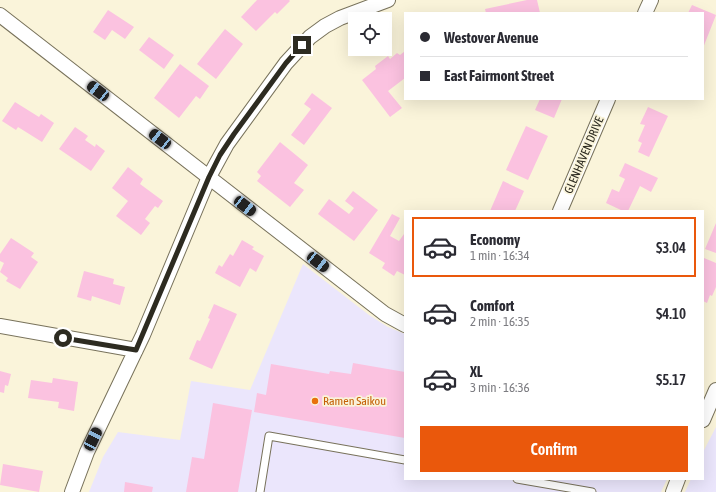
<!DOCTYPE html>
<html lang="en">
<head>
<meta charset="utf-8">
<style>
	:root { --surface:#fff; --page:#f2f2f3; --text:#2b2b33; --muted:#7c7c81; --line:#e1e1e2; --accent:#ea580c }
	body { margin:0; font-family:"Asap Condensed",sans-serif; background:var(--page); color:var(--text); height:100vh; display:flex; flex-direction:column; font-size:15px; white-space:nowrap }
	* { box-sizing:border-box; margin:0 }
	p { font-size:13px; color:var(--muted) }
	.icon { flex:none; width:22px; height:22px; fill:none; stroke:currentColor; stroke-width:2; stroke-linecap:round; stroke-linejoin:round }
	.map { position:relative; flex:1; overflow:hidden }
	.sheet { position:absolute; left:404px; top:210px; width:300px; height:270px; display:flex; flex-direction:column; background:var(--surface); border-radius:0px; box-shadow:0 4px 16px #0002 }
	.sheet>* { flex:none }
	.guide { position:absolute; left:404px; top:12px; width:300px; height:88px; border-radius:0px; box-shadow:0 4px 16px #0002; display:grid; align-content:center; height:88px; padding:0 16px; background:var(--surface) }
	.buttons { position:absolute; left:348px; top:12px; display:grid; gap:8px }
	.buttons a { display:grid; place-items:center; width:44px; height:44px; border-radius:0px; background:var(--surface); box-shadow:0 4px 16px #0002; font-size:20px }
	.end { position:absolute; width:18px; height:18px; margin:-9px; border:5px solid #2d2b21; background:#fff; box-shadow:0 0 0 2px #fff }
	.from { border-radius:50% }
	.car { position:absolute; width:12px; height:24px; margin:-12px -6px; border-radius:5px; box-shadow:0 0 3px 1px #0007; background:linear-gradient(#222 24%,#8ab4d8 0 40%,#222 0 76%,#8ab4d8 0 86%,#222 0) }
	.guide b { display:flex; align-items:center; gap:14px; height:38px; font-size:15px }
	.guide b+b { border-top:1px solid var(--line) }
	.guide i { width:10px; height:10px; background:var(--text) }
	ul { padding:7px 0 0; list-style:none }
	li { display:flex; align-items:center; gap:12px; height:60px; margin:0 8px 6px; padding:0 8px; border:2px solid transparent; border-radius:0px }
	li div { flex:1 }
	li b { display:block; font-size:15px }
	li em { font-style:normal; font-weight:600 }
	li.active { border-color:var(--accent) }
	li>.icon { width:36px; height:36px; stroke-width:1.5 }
	.button { display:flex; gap:8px; margin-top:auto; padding:8px 16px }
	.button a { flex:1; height:46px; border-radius:0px; background:var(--accent); color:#fff; font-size:16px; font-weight:600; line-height:46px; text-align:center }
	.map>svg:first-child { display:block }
	.commercial { fill:#ebe6fc }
	.building { fill:#fbc2e0 }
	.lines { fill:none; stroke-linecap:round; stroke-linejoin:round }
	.service-casing { stroke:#78725b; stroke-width:9 }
	.minor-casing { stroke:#78725b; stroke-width:16 }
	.service { stroke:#fff; stroke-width:7 }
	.minor { stroke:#fff; stroke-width:14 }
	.route { stroke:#2d2b21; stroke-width:5 }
	.food-dot { fill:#e8710a; stroke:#faf4da; stroke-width:1.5 }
	.labels { text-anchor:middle; stroke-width:3.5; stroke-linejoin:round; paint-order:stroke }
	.street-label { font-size:12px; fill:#2d2b21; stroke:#faf4da }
	.food-label { font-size:12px; fill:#c56008; stroke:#faf4da; text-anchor:start }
</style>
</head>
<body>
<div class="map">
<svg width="716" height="492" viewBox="0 0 716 492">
	<rect width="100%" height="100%" fill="#faf4da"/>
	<path class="commercial" d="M 303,264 L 369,315 L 388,327 L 405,334 L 405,479 L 667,479 L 661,492 L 89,492 L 103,457 L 118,432 L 180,440 L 191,381 L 250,390 Z
		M 716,427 L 716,492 L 685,492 L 691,479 L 703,479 L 703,452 Z"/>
	<path class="building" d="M 257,0 L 289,0 L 290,1 L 277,14 L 275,12 L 256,31 L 241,17 Z
		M 527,0 L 537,0 L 540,13 L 486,13 L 485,9 Z
		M 692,5 L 716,15 L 703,48 L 703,13 L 688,13 Z
		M 108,10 L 134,27 L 125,39 L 112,30 L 105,40 L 93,32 Z
		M 225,29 L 243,44 L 216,79 L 197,64 Z
		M 149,37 L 174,55 L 164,69 L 139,50 Z
		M 405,51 L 405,78 L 388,91 L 402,108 L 390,117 L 362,80 L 376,69 L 375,66 L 388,56 L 390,59 L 397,53 L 400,55 Z
		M 180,64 L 209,86 L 200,99 L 196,96 L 179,118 L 154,98 Z
		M 312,93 L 332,108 L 304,145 L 291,135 L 311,109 L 304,104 Z
		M 540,99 L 562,99 L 554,118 L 535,110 Z
		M 15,102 L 39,117 L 41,114 L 54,123 L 42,142 L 18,127 L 16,130 L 2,121 Z
		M 648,107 L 668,116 L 649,157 L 638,152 L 642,143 L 638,141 L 645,125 L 640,124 Z
		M 526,126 L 548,136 L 528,180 L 506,170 Z
		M 75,127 L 88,136 L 85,140 L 95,147 L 96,144 L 105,151 L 91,171 L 59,149 Z
		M 280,142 L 308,165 L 294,183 L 304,190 L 290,207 L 257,181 L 261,176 L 257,172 Z
		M 625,163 L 658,178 L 651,192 L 640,186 L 628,211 L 623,211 L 606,203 L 612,189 L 619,192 L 625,179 L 619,176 Z
		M 128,167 L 143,179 L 140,184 L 163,201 L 158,208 L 155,206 L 145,219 L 150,223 L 141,235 L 116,216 L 128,201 L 112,188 Z
		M 503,181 L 524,191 L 515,211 L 490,211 Z
		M 353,191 L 378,210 L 354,241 L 318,214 L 329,199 L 349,214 L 354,208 L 345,201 Z
		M 392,214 L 400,218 L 390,236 L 399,241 L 404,234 L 405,235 L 405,275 L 397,271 L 394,276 L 382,268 L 385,263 L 369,253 Z
		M 716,223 L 716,253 L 705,249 Z
		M 11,238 L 34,253 L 31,257 L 38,262 L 20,289 L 6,281 L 8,278 L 0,272 L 4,263 L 0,261 L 0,254 Z
		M 242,240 L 254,247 L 252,249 L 264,256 L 256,272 L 250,268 L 240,287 L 215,273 L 219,265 L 222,267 L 230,254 L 233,256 Z
		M 704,258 L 716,263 L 716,287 L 712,296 L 710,295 L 707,303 L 703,301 Z
		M 84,271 L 114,279 L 113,284 L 125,287 L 120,305 L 92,296 L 91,301 L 77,297 Z
		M 214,304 L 237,314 L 212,369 L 189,359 L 197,340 L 200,341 L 210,319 L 208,318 Z
		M 353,363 L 405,372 L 405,438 L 254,412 L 257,393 L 266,395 L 271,364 L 329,374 L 330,371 L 351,374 Z
		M 0,371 L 11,374 L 8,386 L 5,385 L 4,393 L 0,392 Z
		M 53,378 L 78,382 L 74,411 L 58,408 L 59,402 L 28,398 L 31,380 L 52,383 Z
		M 213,403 L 252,410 L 238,492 L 186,492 L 192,457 L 204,459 Z
		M 3,464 L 43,471 L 39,492 L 0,485 Z
		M 125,482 L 153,487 L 152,492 L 124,492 Z"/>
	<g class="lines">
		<defs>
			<path id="service" d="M 517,479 L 592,492
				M 260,492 L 269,436 L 405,460"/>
			<path id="minor" d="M 645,13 L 651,0
				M 0,15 L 385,314 L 405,325
				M 560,211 L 608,99
				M 0,326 L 136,350
				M 703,420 L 716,390
				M 72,492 L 87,452 L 143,335 L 209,177 L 227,144 L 286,63 L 310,37 L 325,26 L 340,18 L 388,0
				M 673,492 L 678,479"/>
		</defs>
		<use href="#service" class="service-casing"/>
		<use href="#minor" class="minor-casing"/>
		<use href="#service" class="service"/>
		<use href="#minor" class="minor"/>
	</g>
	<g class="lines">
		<path class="route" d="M 63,338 L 136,350 L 209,177 L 220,155 L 234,134 L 286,63 L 302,45"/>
	</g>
	<circle class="food-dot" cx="315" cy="401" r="4"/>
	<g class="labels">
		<g class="street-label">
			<text transform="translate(584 155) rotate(-67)" y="4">GLENHAVEN DRIVE</text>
		</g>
		<g class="food-label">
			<text x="323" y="405">Ramen Saikou</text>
		</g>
	</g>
</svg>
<div class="buttons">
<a><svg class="icon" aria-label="locate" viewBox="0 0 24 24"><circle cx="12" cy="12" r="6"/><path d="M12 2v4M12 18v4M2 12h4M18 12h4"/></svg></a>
</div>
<i class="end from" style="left:63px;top:338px"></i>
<i class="end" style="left:302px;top:45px"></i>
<i class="car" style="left:98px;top:91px;rotate:308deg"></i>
<i class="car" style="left:160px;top:139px;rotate:308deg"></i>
<i class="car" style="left:245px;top:206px;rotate:128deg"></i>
<i class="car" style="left:318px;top:262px;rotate:128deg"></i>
<i class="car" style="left:93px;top:439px;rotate:26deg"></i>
<div class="guide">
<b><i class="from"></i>Westover Avenue</b>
<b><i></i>East Fairmont Street</b>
</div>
<section class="sheet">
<ul>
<li class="active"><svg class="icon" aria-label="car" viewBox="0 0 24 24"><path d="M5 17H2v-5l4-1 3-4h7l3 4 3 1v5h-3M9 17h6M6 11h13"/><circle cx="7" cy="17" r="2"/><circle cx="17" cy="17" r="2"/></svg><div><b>Economy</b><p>1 min · 16:34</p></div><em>$3.04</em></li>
<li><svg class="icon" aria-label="car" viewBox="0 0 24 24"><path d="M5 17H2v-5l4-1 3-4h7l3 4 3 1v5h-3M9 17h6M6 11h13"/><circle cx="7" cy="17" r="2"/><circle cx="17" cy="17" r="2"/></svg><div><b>Comfort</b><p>2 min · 16:35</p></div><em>$4.10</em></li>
<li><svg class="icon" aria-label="car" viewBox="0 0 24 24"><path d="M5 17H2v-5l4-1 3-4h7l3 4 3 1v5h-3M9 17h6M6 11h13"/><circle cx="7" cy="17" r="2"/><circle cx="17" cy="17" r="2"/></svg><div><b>XL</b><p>3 min · 16:36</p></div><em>$5.17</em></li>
</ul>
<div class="button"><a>Confirm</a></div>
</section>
</div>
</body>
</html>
